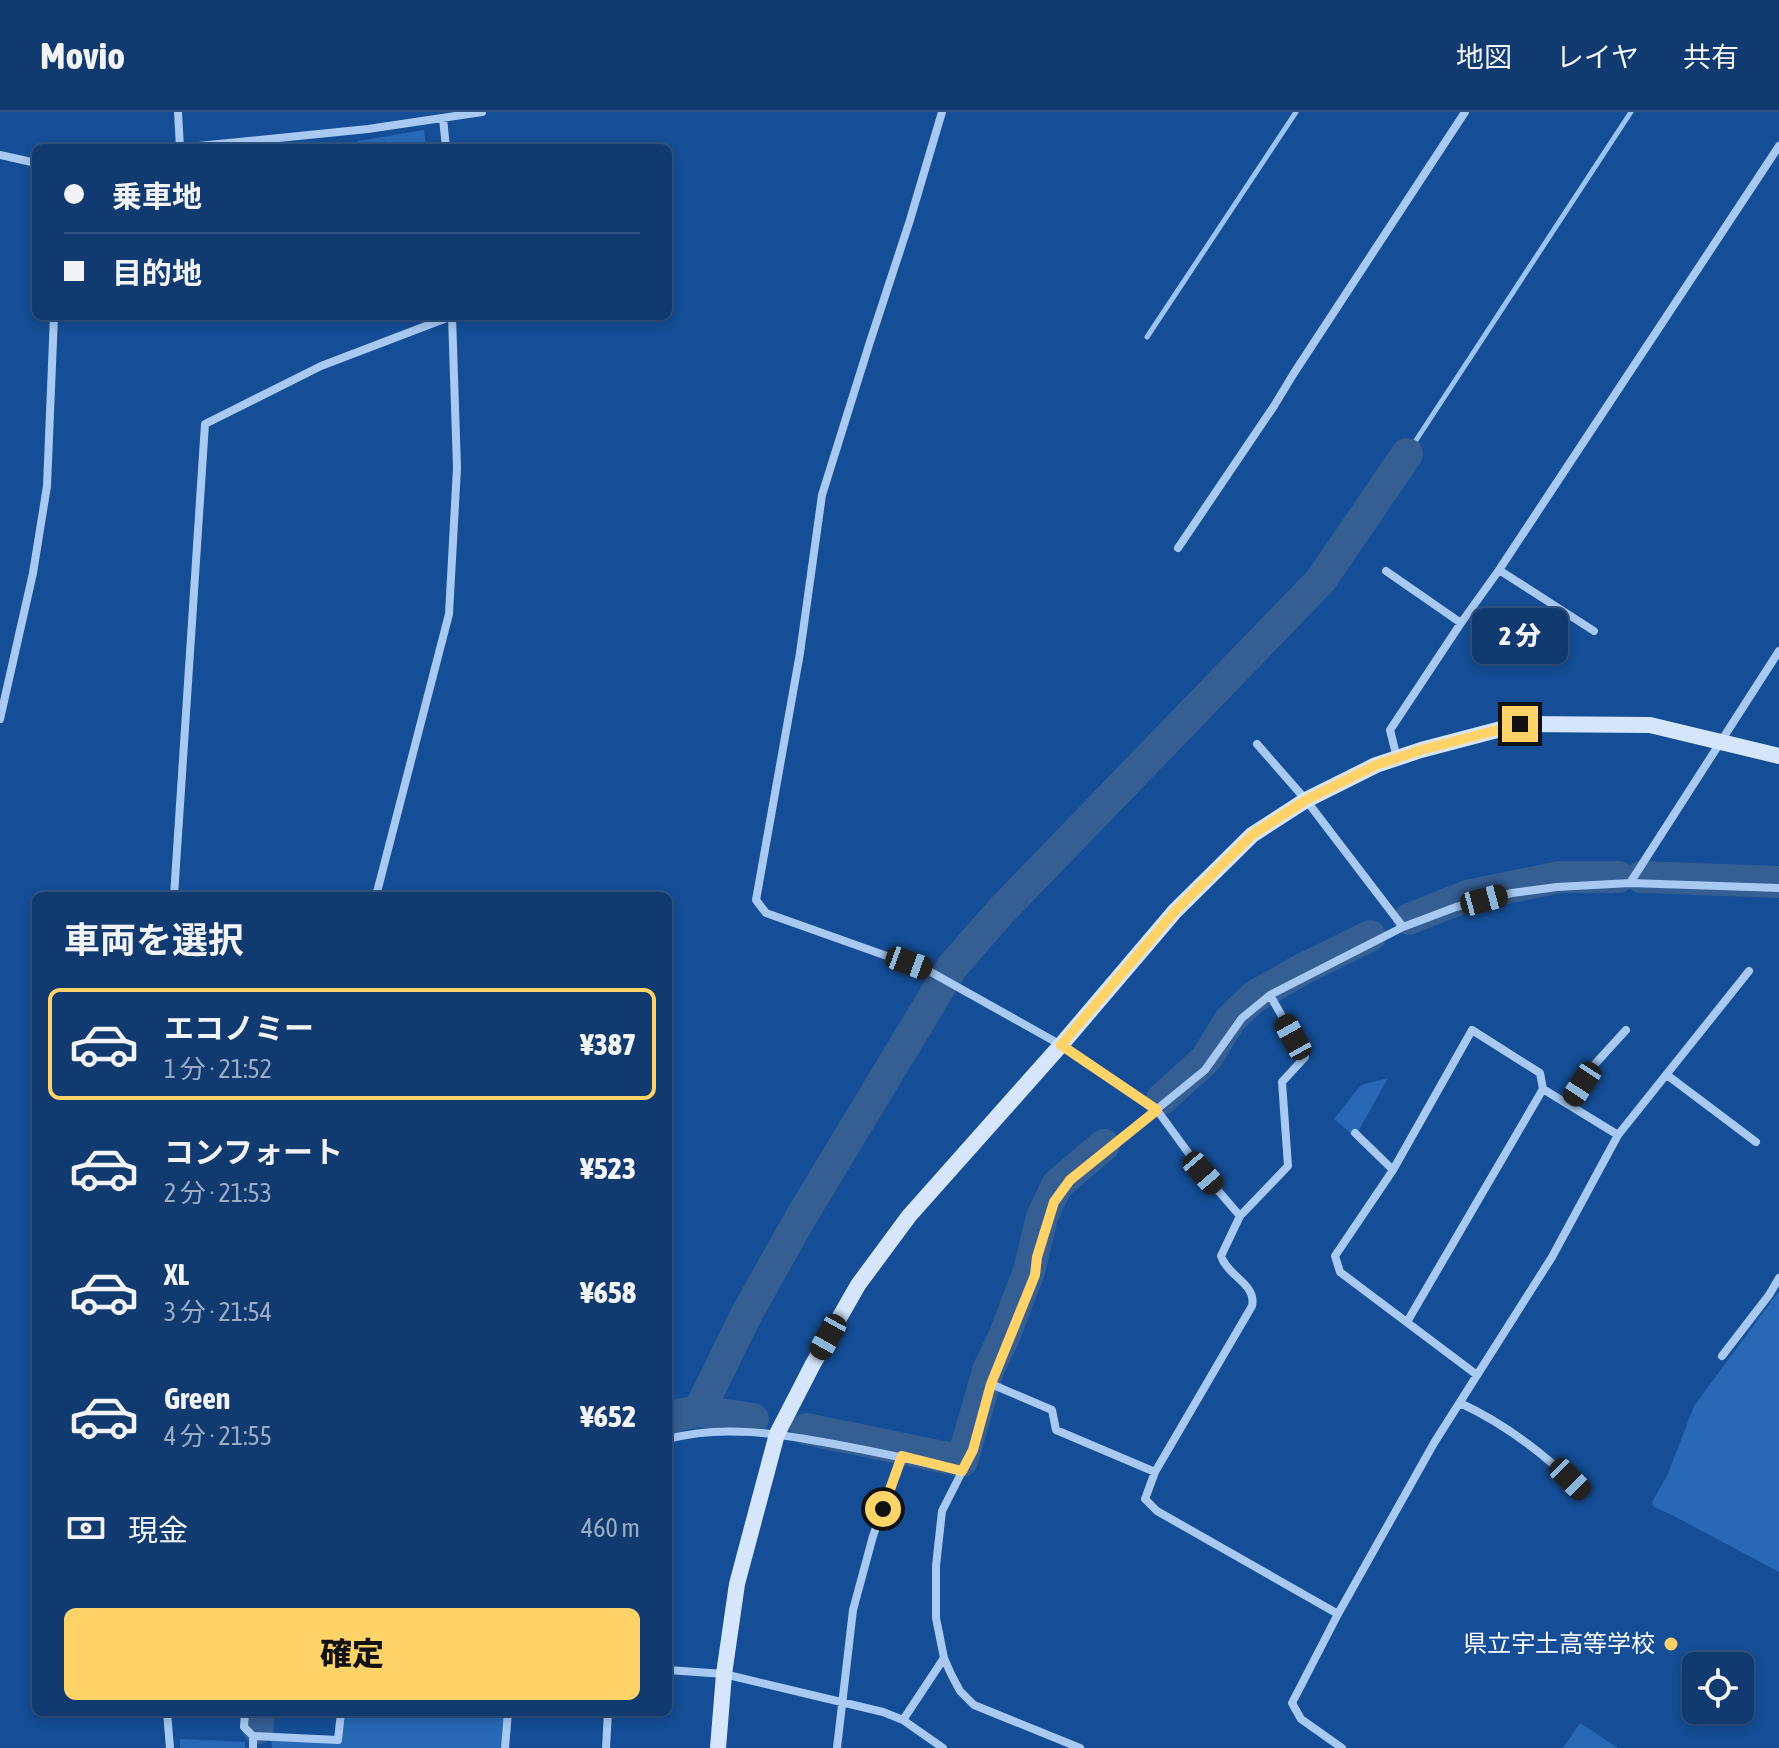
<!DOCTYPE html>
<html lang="ja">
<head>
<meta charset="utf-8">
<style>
	:root { --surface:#103a70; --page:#1e4578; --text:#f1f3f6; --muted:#9cadc3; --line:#305483; --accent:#ffd368 }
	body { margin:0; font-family:"Asap Condensed","Noto Sans JP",sans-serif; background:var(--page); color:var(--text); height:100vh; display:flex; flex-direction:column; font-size:30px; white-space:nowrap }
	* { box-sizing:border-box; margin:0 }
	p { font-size:26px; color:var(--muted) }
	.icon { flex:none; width:44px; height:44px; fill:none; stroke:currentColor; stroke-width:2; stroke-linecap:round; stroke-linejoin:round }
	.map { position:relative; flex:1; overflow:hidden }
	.panel { position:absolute; left:32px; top:780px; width:640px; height:824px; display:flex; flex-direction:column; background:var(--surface); border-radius:12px; box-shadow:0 4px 12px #0003,0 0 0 2px var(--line) }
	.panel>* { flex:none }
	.top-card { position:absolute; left:32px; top:32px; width:640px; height:176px; border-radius:12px; box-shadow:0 4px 12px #0003,0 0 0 2px var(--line); display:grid; align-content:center; height:176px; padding:0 32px; background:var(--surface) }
	.fabs { position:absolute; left:1682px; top:1540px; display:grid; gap:16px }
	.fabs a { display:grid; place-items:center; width:72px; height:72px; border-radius:12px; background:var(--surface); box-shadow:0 4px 12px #0003,0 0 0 2px var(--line); font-size:40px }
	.end { position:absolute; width:36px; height:36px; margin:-18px; border:10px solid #ffd368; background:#111; box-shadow:0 0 0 4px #111 }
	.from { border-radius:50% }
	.bubble { position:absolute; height:56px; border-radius:12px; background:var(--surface); box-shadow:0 4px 12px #0003,0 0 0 2px var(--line); font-size:26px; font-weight:800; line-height:56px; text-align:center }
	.car { position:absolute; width:24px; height:48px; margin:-24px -12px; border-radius:10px; box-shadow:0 0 6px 2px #0007; background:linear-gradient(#222 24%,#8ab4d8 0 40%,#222 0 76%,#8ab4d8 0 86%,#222 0) }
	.top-card b { display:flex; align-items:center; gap:28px; height:76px; font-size:30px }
	.top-card b+b { border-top:2px solid var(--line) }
	.top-card i { width:20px; height:20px; background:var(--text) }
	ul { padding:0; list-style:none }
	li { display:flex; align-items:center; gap:24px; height:112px; margin:0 16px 12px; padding:0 16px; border:4px solid transparent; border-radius:12px }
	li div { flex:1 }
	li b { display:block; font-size:30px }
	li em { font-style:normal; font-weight:800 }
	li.on { border-color:var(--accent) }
	li>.icon { width:72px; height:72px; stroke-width:1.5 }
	h2 { padding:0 32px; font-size:36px; line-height:96px }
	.pay { display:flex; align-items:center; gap:20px; height:88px; padding:0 32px; font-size:30px }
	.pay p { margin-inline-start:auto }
	.action { display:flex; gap:16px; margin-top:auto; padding:16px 32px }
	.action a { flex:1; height:92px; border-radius:12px; background:var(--accent); color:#111; font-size:32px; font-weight:800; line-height:92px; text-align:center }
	header { display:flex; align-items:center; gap:48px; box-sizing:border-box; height:112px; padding:0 40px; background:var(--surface); border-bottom:2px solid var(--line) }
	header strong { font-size:38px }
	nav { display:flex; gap:44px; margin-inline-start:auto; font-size:28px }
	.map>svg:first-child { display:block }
	.green { fill:#2868b5 }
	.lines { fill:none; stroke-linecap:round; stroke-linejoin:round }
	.stream { stroke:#99c4f5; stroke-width:5 }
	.river { stroke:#355e93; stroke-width:32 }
	.street { stroke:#a7c9f2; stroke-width:8 }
	.secondary { stroke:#d5e6fc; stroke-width:16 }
	.route { stroke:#ffd368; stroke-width:10 }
	.poi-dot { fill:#ffd368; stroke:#154e96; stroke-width:3 }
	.labels { text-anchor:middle; stroke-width:7; stroke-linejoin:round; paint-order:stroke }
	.poi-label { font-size:24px; fill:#fff; stroke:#154e96; text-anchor:end }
</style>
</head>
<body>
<header>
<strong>Movio</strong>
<nav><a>地図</a><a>レイヤ</a><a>共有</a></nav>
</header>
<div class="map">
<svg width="1779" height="1636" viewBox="0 0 1779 1636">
	<rect width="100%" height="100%" fill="#154e96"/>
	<path class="green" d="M 424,18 L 426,36 L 359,36 L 358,29 Z
		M 1388,966 L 1355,1025 L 1334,1007 L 1361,973 Z
		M 1779,1179 L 1779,1460 L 1672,1403 L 1654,1395 L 1652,1390 L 1667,1364 L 1694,1294 Z
		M 341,1600 L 508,1600 L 505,1636 L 272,1636 L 271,1625 L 338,1628 Z
		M 1580,1611 L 1618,1636 L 1563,1636 Z
		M 180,1627 L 245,1630 L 245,1636 L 180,1636 Z"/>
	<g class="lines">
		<path class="stream" d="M 1147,225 L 1296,0
			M 1407,342 L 1631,0"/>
		<path class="river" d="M 1641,765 L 1779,770
			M 1409,807 L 1467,784 L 1560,765 L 1619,765
			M 1162,987 L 1206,947 L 1230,908 L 1255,884 L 1301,858 L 1370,824
			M 699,1299 L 753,1307
			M 668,1308 L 678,1303 L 699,1299 L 746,1203 L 801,1105 L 952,855 L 1001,799 L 1321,468 L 1407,342
			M 806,1317 L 962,1349 L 989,1256 L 1004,1225 L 1029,1159 L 1042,1105 L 1057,1073 L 1104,1033
			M 258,1616 L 259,1600"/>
		<path class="street" d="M 178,0 L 180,36
			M 942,0 L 910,108 L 868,236 L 822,383 L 800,541 L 756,788 L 766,801 L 929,859 L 1061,933 L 1157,998 L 1203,1061 L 1240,1104 L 1221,1144 C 1228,1165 1257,1172 1252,1194 L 1155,1360 L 1145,1387 L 1157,1399 L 1338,1502
			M 443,6 L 446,36
			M 178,36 L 368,17 L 482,0
			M 0,43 L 36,51
			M 1178,436 L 1274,294 L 1294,261 L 1465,0
			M 1499,458 L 1594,519
			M 1386,459 L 1461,511
			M 0,607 L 33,461 L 47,374 L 54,204
			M 1257,632 L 1306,688 L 1403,815
			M 1397,646 L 1390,618 L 1461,511 L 1499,458 L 1779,34
			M 1630,771 L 1779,539
			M 174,784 L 205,312 L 321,254 L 452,204
			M 376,784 L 449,502 L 457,356 L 452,204
			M 1667,963 L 1756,1030
			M 1569,992 L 1595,952 L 1626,918
			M 1355,1021 L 1393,1058
			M 1240,1104 L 1288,1054 L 1282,970 L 1305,945 L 1270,883
			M 1407,1210 L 1543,977
			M 1722,1244 L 1769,1183 L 1779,1166
			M 1477,1263 L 1340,1160 L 1335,1144 L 1393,1058 L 1472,918 L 1540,961 L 1543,977 L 1618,1023
			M 991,1272 L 1052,1298 L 1056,1318 L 1155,1360
			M 1460,1291 C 1508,1313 1547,1344 1584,1381
			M 668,1327 C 723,1312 779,1322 834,1332 C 877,1340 919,1349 962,1359
			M 668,1558 L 724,1562 L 883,1600 L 903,1608 L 943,1636
			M 167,1600 L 170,1636
			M 245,1600 L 244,1615 L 253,1624
			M 903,1608 L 944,1546
			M 253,1636 L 253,1624 L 338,1628 L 341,1600
			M 505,1636 L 508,1600
			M 606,1636 L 608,1600
			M 837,1636 L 853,1498 L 873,1424 L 902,1344
			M 1080,1636 L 974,1593 L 960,1579 L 951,1562 L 944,1546 L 936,1506 L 936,1454 L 942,1399 L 973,1338 L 991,1272 L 1035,1163 L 1037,1145 L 1054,1090 L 1070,1068 L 1205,958 L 1242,906 L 1270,883 L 1403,815 L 1456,795 L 1512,781 L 1557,775 L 1630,771 L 1779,776
			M 1342,1636 L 1301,1607 L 1292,1591 L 1338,1502 L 1434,1331 L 1552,1145 L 1618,1023 L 1749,859"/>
		<path class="secondary" d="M 718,1636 L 724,1562 L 737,1472 L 777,1322 L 813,1252 L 858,1173 L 909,1104 L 1061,933 L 1175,799 L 1252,723 L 1306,688 L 1376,653 L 1421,638 L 1520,612 L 1650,613 L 1779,644"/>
	</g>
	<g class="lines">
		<path class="route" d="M 883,1397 L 902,1344 L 962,1359 L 973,1338 L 991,1272 L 1035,1163 L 1037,1145 L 1054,1090 L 1070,1068 L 1157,998 L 1061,933 L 1175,799 L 1252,723 L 1306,688 L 1376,653 L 1421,638 L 1520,612"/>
	</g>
	<circle class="poi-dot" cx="1671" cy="1532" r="8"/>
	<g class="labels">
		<g class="poi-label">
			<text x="1655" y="1540">県立宇土高等学校</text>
		</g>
	</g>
</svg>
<div class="fabs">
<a><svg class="icon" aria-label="locate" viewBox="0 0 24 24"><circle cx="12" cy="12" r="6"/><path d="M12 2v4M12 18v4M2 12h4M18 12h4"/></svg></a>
</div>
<i class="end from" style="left:883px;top:1397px"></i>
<i class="end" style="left:1520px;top:612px"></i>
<div class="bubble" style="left:1472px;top:496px;width:96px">2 分</div>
<i class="car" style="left:1484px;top:788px;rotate:75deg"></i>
<i class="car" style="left:909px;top:851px;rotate:110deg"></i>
<i class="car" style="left:1293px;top:925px;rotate:331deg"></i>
<i class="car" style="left:1582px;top:972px;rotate:213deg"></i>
<i class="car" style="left:1203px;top:1061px;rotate:139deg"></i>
<i class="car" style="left:828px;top:1225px;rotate:209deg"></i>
<i class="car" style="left:1570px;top:1367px;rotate:135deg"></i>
<div class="top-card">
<b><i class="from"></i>乗車地</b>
<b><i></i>目的地</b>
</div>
<section class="panel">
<h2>車両を選択</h2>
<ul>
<li class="on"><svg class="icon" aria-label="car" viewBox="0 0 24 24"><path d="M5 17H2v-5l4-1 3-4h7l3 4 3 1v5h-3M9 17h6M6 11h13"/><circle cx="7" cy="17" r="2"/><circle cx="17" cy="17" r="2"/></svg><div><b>エコノミー</b><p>1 分 · 21:52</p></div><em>¥387</em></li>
<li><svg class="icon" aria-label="car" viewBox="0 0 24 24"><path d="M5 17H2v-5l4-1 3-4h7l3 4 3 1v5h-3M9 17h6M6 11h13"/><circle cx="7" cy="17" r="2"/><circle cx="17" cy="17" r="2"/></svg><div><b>コンフォート</b><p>2 分 · 21:53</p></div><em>¥523</em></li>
<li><svg class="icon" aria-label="car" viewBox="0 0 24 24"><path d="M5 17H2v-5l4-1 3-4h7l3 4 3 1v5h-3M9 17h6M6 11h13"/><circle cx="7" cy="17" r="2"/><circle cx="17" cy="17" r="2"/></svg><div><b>XL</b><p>3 分 · 21:54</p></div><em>¥658</em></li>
<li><svg class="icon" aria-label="car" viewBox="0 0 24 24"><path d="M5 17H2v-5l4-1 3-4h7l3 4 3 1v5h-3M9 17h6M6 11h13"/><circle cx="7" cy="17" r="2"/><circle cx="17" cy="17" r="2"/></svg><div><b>Green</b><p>4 分 · 21:55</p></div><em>¥652</em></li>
</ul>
<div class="pay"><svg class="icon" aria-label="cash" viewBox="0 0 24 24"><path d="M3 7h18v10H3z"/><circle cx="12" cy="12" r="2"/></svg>現金<p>460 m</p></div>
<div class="action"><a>確定</a></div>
</section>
</div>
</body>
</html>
